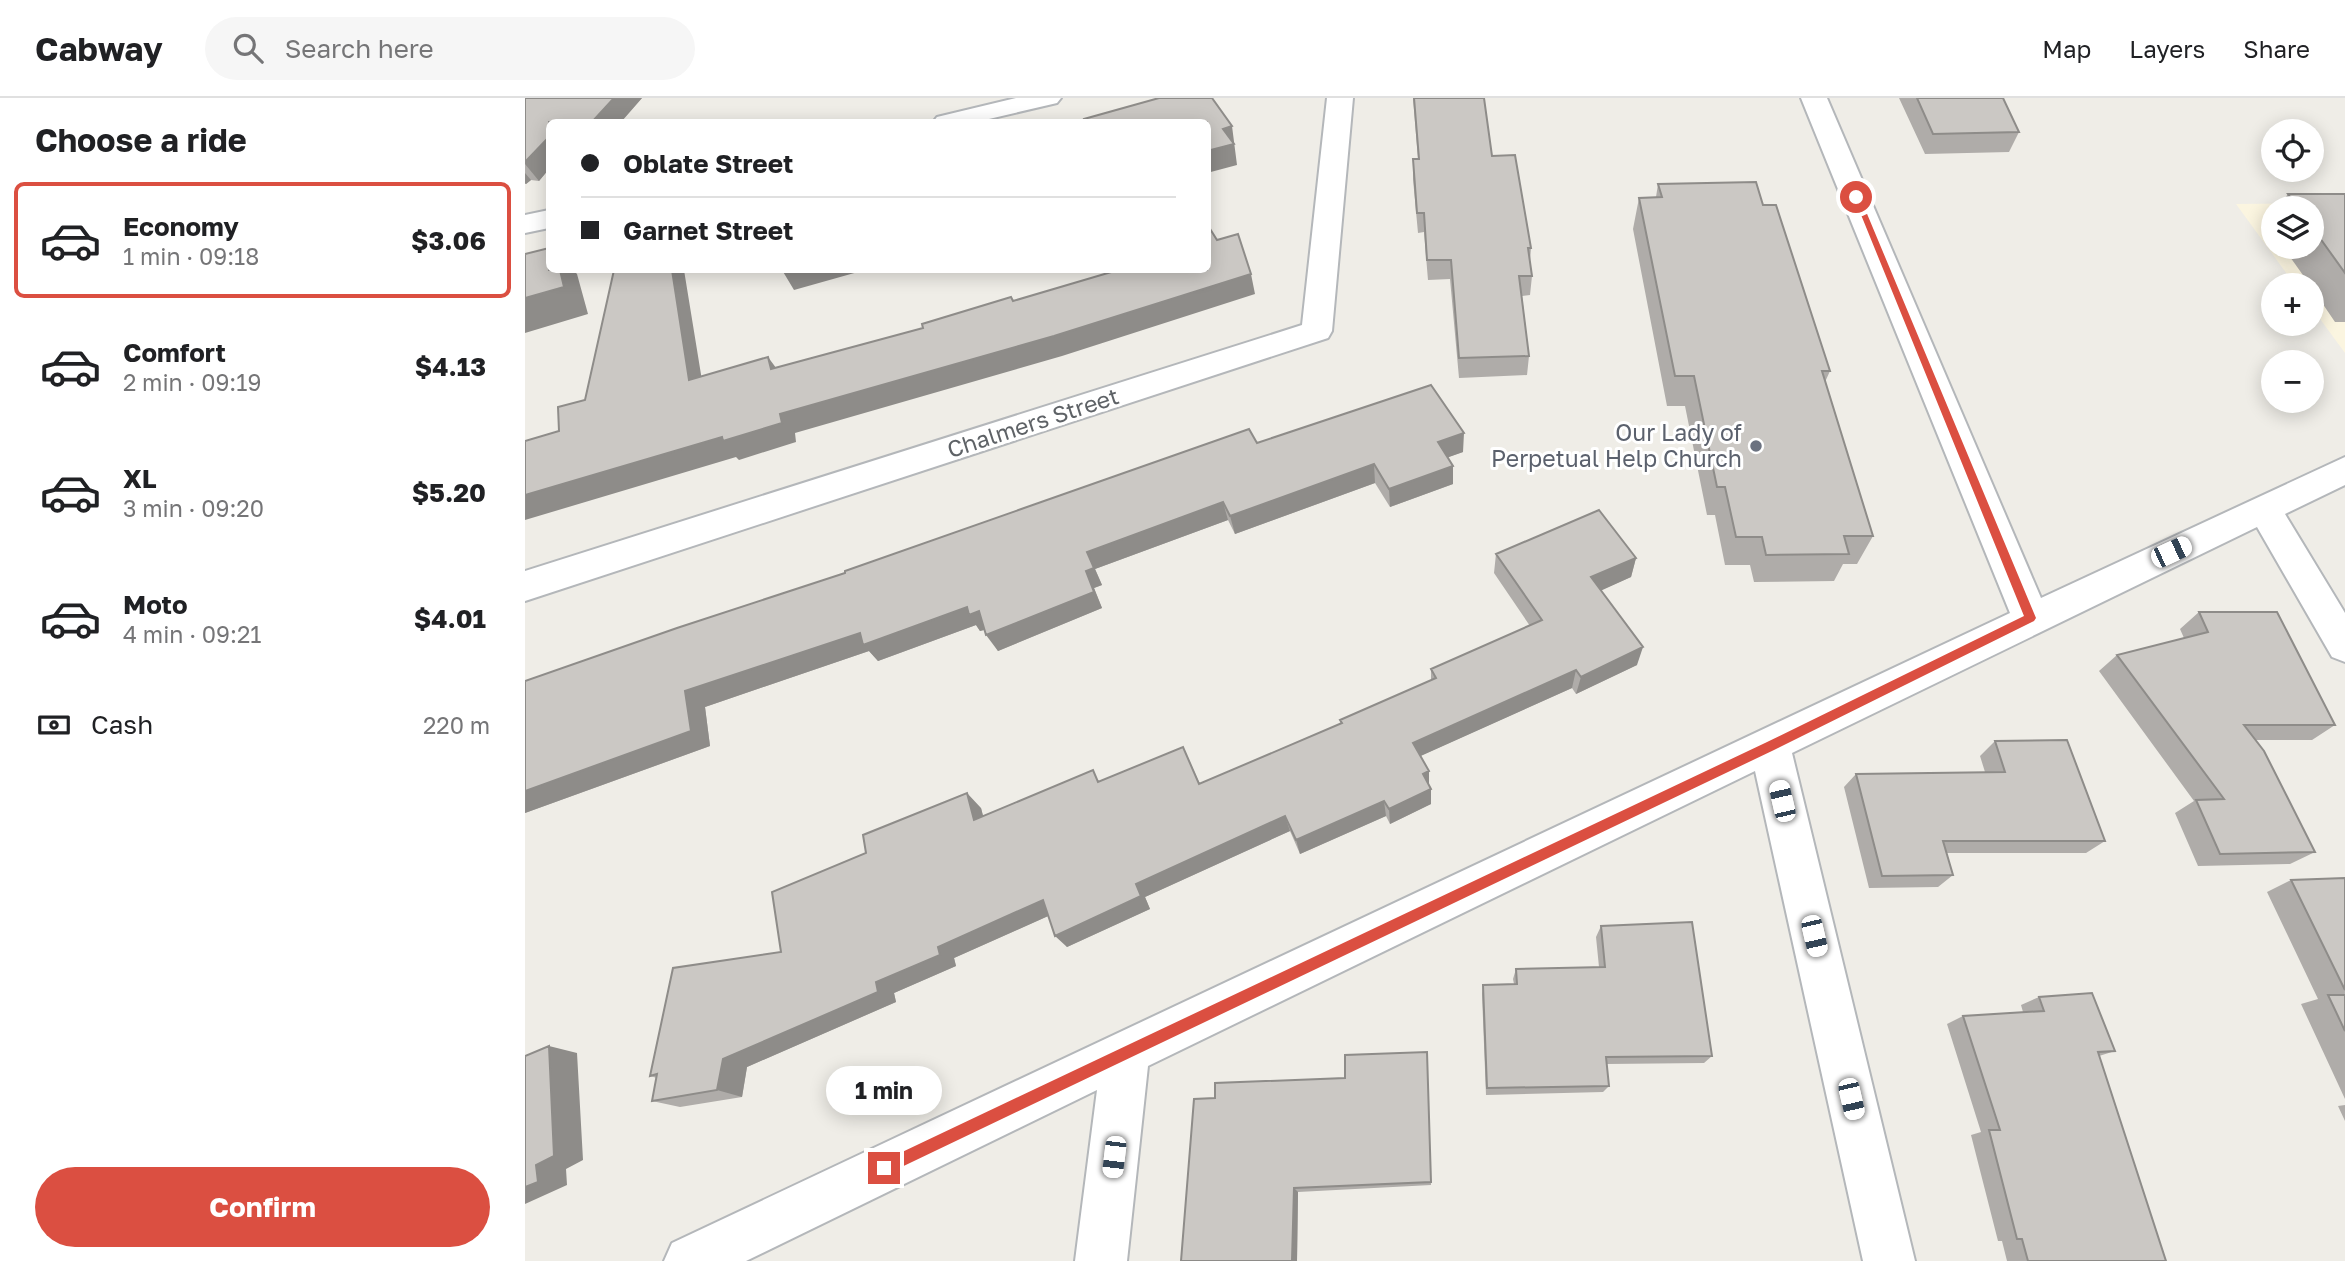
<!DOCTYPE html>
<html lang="en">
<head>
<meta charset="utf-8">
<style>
	:root { --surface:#fff; --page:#f6f6f6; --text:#202124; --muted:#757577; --line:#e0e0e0; --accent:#db4f41 }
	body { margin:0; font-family:"Golos Text",sans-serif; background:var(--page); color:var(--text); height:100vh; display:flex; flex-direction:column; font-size:26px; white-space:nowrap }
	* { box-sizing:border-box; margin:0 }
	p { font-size:23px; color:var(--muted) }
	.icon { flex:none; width:38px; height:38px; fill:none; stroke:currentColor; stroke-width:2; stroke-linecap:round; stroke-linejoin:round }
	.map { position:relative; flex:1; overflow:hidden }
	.details { display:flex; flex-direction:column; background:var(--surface); width:525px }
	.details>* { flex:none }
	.banner { position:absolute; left:21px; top:21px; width:665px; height:154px; border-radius:10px; box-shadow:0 4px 18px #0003; display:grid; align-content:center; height:154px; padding:0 35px; background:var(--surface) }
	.fabs { position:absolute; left:1736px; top:21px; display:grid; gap:14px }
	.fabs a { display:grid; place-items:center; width:63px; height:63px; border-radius:50%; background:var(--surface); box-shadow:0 4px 18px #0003; font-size:35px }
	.end { position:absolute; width:32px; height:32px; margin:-16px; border:9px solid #db4f41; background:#fff; box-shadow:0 0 0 4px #fff }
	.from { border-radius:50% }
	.bubble { position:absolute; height:49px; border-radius:24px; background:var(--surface); box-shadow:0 4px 18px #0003; font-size:23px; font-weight:700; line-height:49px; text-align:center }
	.car { position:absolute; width:21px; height:42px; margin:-21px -10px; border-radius:9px; box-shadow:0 0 5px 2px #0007; background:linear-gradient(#fff 24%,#345 0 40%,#fff 0 76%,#345 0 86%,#fff 0) }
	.banner b { display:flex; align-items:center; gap:24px; height:66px; font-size:26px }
	.banner b+b { border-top:2px solid var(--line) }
	.banner i { width:18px; height:18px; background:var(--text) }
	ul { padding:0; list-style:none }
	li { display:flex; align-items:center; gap:21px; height:116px; margin:0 14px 10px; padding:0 21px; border:4px solid transparent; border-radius:10px }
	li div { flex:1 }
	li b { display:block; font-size:26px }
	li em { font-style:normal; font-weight:700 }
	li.active { border-color:var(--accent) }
	li>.icon { width:63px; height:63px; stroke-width:1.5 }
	h2 { padding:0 35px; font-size:32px; line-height:84px }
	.pay { display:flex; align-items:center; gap:18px; height:77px; padding:0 35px; font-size:26px }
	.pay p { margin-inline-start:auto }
	.button { display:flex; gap:14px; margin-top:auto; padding:14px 35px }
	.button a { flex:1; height:80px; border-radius:42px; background:var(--accent); color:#fff; font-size:28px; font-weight:700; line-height:80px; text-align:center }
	header { display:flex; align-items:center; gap:42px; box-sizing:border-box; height:98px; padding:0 35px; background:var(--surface); border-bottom:2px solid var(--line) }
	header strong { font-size:33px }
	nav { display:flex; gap:38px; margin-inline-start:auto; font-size:24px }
	.search { width:490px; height:63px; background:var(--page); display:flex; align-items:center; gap:18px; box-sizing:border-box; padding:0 24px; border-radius:38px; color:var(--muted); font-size:26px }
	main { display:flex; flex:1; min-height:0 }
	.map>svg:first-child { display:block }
	.commercial { fill:#fbf5e0; fill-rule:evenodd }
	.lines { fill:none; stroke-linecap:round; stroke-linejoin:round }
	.street-casing { stroke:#b4b7ba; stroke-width:4 }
	.street { fill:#fff; fill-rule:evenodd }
	.wall { fill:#afaca9 }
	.shaded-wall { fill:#8e8c89 }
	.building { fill:#cbc8c4; stroke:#8e8c89; stroke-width:2 }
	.route { fill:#db4f41 }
	.worship-dot { fill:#6b7280; stroke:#fff; stroke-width:2.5 }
	.labels { text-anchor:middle; stroke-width:6; stroke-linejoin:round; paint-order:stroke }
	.street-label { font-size:23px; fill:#5e6266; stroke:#fff }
	.worship-label { font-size:23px; fill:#5b616d; stroke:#fff; text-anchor:end }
</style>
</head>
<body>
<header>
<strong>Cabway</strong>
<div class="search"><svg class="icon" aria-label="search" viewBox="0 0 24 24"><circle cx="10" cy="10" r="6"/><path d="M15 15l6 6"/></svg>Search here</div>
<nav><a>Map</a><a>Layers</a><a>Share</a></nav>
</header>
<main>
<section class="details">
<h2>Choose a ride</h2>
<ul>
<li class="active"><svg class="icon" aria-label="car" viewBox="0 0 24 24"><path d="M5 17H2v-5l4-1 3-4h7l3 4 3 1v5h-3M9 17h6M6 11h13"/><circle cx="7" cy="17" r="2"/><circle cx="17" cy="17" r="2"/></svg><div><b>Economy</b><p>1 min · 09:18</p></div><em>$3.06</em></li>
<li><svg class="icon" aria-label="car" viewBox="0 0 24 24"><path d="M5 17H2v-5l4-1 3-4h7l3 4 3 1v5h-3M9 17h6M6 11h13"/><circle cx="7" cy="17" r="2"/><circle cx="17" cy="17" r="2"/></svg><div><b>Comfort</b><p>2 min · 09:19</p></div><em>$4.13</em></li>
<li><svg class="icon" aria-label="car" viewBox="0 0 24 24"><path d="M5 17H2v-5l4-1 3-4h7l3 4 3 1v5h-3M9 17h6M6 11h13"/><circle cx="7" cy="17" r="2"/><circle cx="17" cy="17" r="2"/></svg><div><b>XL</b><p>3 min · 09:20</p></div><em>$5.20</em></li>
<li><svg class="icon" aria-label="car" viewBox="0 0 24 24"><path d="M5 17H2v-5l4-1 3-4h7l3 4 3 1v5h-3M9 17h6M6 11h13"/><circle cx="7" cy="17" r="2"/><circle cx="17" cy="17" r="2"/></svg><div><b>Moto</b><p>4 min · 09:21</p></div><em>$4.01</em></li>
</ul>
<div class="pay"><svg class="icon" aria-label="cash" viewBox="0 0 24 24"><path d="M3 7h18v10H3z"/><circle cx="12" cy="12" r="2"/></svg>Cash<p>220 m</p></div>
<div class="button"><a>Confirm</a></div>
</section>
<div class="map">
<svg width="1820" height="1163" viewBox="0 0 1820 1163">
	<rect width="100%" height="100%" fill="#efede7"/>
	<path class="commercial" d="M 1820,105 L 1820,255 L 1787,210 L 1787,187 L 1770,187 L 1711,106 ZM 1748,110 L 1787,110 L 1787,149 L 1748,149 Z"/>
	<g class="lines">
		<defs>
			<path id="street" d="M 491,0 L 536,0 L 532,5 L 451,24 L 408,24 L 412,19 Z
				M 802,0 L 828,0 L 807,233 L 803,240 L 0,503 L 0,473 L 777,227 Z
				M 1276,0 L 1302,0 L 1516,500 L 1820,359 L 1820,387 L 1760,416 L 1820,515 L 1820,564 L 1807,559 L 1732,429 L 1267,655 L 1390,1163 L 1338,1163 L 1230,673 L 623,968 L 602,1163 L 550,1163 L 572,992 L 221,1163 L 139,1163 L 147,1145 L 1485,515 Z
				M 24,112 L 24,130 L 0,135 L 0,117 Z"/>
		</defs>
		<use href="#street" class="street-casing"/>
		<use href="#street" class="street"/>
	</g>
	<path class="wall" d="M 0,0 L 117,0 L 96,24 L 24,24 L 24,71 L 14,83 L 6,82 L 1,86 L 0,86 Z
		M 888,0 L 959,0 L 967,58 L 1006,150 L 1005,163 L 1007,178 L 1005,197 L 997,198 L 1004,258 L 1002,277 L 934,280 L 925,181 L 903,182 L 899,134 L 893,135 L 888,81 L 888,61 L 893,61 Z
		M 1374,0 L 1478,0 L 1494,34 L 1484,54 L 1400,56 Z
		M 1133,86 L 1238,107 L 1305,273 L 1300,284 L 1348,438 L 1332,466 L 1318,466 L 1309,483 L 1229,484 L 1225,467 L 1200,467 L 1190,417 L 1182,417 L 1160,308 L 1142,308 L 1108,131 L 1114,100 L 1131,99 Z
		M 1763,96 L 1820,96 L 1820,224 L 1810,224 L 1787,190 L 1787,187 L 1785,187 L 1758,149 L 1787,149 L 1787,110 L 1752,110 Z
		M 1748,115 L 1748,134 L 1741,124 Z
		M 732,345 L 938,354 L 923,359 L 928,368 L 928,386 L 865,409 L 850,385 L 710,436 L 703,422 L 570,471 L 577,487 L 569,490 L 577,510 L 473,553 L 460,532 L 455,533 L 451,527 L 353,563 L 344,553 L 180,609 L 185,648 L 0,715 L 0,583 Z
		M 971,456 L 1111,460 L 1106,479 L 1076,492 L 1112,567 L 1051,596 L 1047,590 L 895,658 L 904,687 L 906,706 L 865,726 L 861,718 L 775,756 L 765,733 L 620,799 L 625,811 L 542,849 L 523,818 L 429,860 L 431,868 L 369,895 L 371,904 L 222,969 L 217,999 L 155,1009 L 127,1003 L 132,980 L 125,978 L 256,854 L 456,710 L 458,718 L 575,683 L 658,649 L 675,686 L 816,626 L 815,622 L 906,582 L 906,571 L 1005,528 L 969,475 Z
		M 1674,514 L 1810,627 L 1787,642 L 1730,642 L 1790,754 L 1765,766 L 1673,768 L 1650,715 L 1669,703 L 1574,573 L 1592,557 L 1659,540 L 1655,531 Z
		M 1470,643 L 1580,743 L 1561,755 L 1421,755 L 1428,777 L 1413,789 L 1344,790 L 1319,689 L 1331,676 L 1460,674 L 1455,658 Z
		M 1820,780 L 1820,1001 L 1776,906 L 1793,901 L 1742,794 L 1766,782 Z
		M 1076,828 L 1187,958 L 1179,965 L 1082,966 L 1084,988 L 1078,994 L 961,997 L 957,896 L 958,887 L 989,886 L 988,881 L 991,871 L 1074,869 L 1071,839 Z
		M 1514,899 L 1590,953 L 1574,958 L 1641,1163 L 1482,1163 L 1477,1143 L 1473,1143 L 1446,1037 L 1456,1034 L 1422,926 L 1438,918 L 1498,914 L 1496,907 Z
		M 902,954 L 906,1087 L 773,1094 L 772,1163 L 656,1163 L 690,1000 L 820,980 Z
		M 1820,1007 L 1820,1023 L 1813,1008 Z"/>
	<path class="shaded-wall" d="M 89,0 L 117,0 L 96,24 L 67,24 Z
		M 707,28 L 712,67 L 682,75 L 682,53 L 698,31 Z
		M 24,39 L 24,71 L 14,83 L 0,66 L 0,64 Z
		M 0,75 L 6,82 L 1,86 L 0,85 Z
		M 35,172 L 48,172 L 52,176 L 63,216 L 0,235 L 0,200 Z
		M 147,172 L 159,172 L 180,301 L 164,282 Z
		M 257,172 L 340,172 L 269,192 Z
		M 726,176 L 730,196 L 537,258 L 270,335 L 271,344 L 214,362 L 211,359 L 0,422 L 0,397 L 255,316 Z
		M 243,259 L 257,278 L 246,271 Z
		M 939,335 L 938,354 L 913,363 L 913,344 Z
		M 849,366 L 850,385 L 710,436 L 705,418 Z
		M 928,368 L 928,386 L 865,409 L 864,391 Z
		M 698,404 L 703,422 L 570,471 L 577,487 L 569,490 L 577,510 L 473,553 L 461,537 L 561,473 L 562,454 Z
		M 1111,460 L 1106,479 L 1062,499 L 1066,479 Z
		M 442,509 L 454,513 L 465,530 L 455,533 L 451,527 L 353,563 L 344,553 L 180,609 L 185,648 L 0,715 L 0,693 L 160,593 L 335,535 Z
		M 1118,549 L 1112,567 L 1051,596 L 1056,579 Z
		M 1051,572 L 1047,590 L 889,661 L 888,645 Z
		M 904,673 L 904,689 L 898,676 Z
		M 906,691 L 906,706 L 865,726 L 864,711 Z
		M 442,695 L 456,710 L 463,737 L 449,722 Z
		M 859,703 L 861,718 L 775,756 L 771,742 Z
		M 760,718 L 765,733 L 620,799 L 625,811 L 542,849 L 530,838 L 611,786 Z
		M 518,802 L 530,815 L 429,860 L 431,868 L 369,895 L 371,904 L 222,969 L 217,999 L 192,992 L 198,961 L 351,884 L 413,849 Z
		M 24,948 L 52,955 L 58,1062 L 41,1071 L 42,1087 L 0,1106 L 0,1089 L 11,1067 Z
		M 769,1090 L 773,1094 L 772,1163 L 767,1163 Z"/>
	<path class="building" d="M 0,0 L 89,0 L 67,24 L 24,24 L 24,39 L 0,64 Z
		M 634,0 L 687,0 L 707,28 L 698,31 L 709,46 L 682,53 L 682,24 L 560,24 L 559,21 Z
		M 889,0 L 959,0 L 967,58 L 990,57 L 1006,150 L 1003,150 L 1007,178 L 994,178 L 1004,258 L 934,260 L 926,162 L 902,162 L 899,115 L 892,115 L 888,61 L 894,61 Z
		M 1392,0 L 1478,0 L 1494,34 L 1408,36 Z
		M 1231,84 L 1238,107 L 1251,107 L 1305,273 L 1297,273 L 1348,438 L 1319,438 L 1324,456 L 1241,457 L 1237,439 L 1211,439 L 1200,389 L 1192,389 L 1169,278 L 1150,278 L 1114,100 L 1137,99 L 1133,86 Z
		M 1763,96 L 1820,96 L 1820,175 L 1787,129 L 1787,110 L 1773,110 Z
		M 682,126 L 692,142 L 713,136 L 726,176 L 529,238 L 255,316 L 257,325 L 198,343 L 197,339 L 0,397 L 0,343 L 34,333 L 33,309 L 60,302 L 89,172 L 147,172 L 164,282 L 243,259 L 246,271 L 398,230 L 397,226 L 486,199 L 488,203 L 593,172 L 682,172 Z
		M 24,150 L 24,172 L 35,172 L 39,189 L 0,200 L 0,156 Z
		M 906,287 L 939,335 L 913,344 L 928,368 L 864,391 L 849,366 L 705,418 L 698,404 L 562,454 L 569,470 L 561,473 L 569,494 L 461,537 L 454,513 L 444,517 L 442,509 L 338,547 L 335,535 L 160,593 L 166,633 L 0,693 L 0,583 L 152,530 L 320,475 L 320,473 L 724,331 L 732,345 Z
		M 1074,412 L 1111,460 L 1066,479 L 1118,549 L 1056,579 L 1051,572 L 888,645 L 904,673 L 898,676 L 906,691 L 864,711 L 859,703 L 771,742 L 760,718 L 611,786 L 616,798 L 530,838 L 518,802 L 413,849 L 415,857 L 351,884 L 353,894 L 198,961 L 192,992 L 127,1003 L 132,976 L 125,978 L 148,870 L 256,854 L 247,794 L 341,755 L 338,737 L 442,695 L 449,722 L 568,672 L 573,684 L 658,649 L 674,686 L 817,625 L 815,622 L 911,580 L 906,571 L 1017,522 L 971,456 Z
		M 1674,514 L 1752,514 L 1810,627 L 1719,627 L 1739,653 L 1790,754 L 1695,756 L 1671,702 L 1699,701 L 1592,557 L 1683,534 Z
		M 1542,642 L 1580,743 L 1418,743 L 1428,777 L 1357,778 L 1331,676 L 1480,674 L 1470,643 Z
		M 1820,780 L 1820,892 L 1766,782 Z
		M 1167,824 L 1187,958 L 1081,959 L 1084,988 L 962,990 L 958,887 L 992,886 L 991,871 L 1080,869 L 1076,828 Z
		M 1567,895 L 1590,953 L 1573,954 L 1641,1163 L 1503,1163 L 1497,1141 L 1492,1141 L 1464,1032 L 1475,1032 L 1438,918 L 1519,913 L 1514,899 Z
		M 1803,897 L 1820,897 L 1820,933 Z
		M 24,948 L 29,1058 L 11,1067 L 13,1084 L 0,1089 L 0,958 Z
		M 902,954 L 906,1084 L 769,1090 L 767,1163 L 656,1163 L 669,1001 L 690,1000 L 690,985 L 820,980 L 820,957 Z"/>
	<path class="route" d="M 1328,97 L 1335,99 L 1511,520 L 1509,523 L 1249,652 L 364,1075 L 359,1077 L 354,1075 L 352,1070 L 354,1065 L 1240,645 L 1499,518 Z"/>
	<circle class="worship-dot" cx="1231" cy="348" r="7"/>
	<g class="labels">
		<g class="street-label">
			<text transform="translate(508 325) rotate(-18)" y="8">Chalmers Street</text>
		</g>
		<g class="worship-label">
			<text x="1217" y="343">Our Lady of<tspan x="1217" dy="26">Perpetual Help Church</tspan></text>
		</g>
	</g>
</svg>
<div class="fabs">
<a><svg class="icon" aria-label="locate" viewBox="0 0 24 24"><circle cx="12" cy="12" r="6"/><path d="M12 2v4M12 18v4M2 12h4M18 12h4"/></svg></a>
<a><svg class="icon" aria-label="layers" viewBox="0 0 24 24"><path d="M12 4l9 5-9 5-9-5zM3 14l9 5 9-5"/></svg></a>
<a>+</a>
<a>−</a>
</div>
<i class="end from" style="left:1331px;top:99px"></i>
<i class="end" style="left:359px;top:1070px"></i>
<div class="bubble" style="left:301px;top:968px;width:116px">1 min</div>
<i class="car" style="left:1646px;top:454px;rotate:65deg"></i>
<i class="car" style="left:1257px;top:703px;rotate:347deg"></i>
<i class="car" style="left:1289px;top:838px;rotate:167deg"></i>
<i class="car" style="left:1326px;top:1001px;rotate:167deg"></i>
<i class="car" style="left:589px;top:1059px;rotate:187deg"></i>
<div class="banner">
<b><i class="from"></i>Oblate Street</b>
<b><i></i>Garnet Street</b>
</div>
</div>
</main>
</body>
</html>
